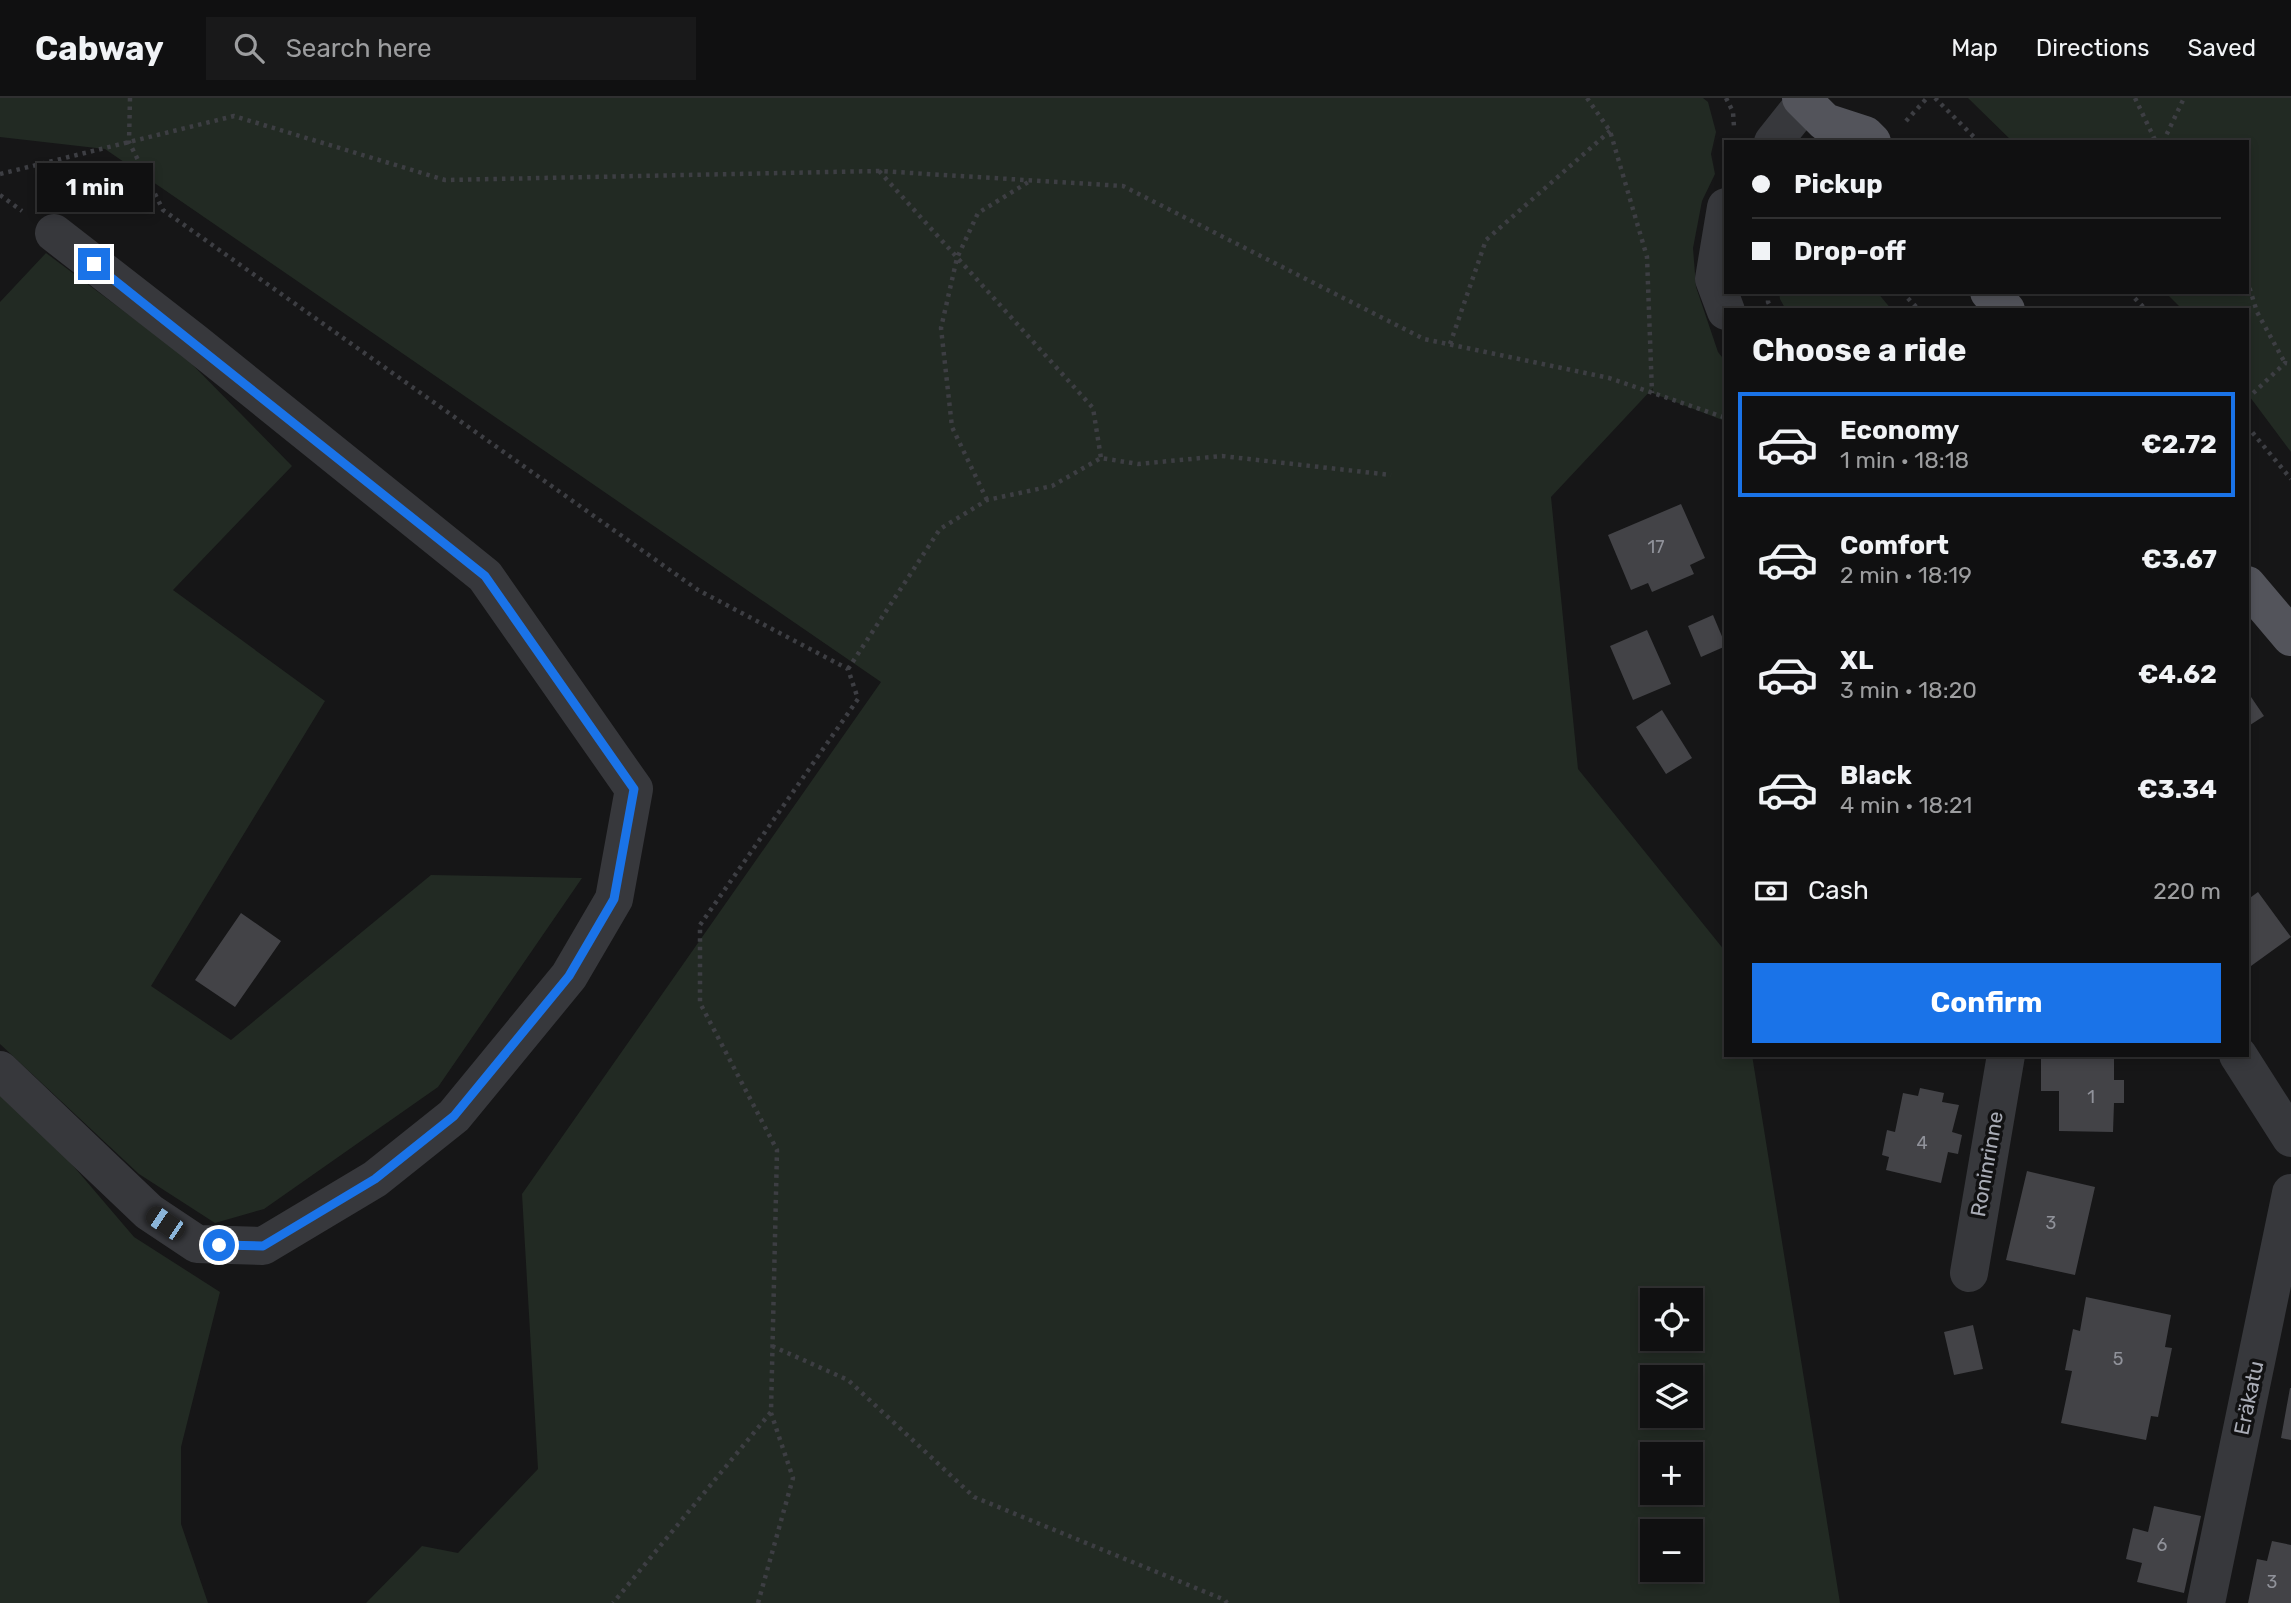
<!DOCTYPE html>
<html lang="en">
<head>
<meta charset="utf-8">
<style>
	:root { --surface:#101011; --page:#19191a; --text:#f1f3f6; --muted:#9c9d9f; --line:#303031; --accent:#1a73e8 }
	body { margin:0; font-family:Rubik,sans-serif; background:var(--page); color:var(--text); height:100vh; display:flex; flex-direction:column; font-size:26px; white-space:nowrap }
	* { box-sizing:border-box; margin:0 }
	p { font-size:23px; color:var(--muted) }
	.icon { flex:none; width:38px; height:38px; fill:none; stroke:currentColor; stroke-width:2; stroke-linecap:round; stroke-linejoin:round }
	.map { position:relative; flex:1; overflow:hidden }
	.sheet { position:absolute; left:1724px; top:210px; width:525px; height:749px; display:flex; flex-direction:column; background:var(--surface); border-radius:0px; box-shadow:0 4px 10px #0003,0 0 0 2px var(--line) }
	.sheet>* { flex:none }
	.hud { position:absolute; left:1724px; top:42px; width:525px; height:154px; border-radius:0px; box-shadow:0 4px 10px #0003,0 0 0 2px var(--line); display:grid; align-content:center; height:154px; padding:0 28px; background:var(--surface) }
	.controls { position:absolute; left:1640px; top:1190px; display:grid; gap:14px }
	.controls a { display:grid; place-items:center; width:63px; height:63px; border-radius:0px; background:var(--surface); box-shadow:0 4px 10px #0003,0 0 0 2px var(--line); font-size:35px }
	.end { position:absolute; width:32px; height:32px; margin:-16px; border:9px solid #1a73e8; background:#fff; box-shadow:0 0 0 4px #fff }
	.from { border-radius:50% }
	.bubble { position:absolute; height:49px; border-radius:0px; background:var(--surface); box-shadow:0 4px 10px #0003,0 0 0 2px var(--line); font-size:23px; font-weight:700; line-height:49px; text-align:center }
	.car { position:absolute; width:21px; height:42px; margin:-21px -10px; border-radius:9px; box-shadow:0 0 5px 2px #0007; background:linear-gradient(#222 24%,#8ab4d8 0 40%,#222 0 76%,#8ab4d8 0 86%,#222 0) }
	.hud b { display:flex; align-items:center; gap:24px; height:66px; font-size:26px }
	.hud b+b { border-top:2px solid var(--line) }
	.hud i { width:18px; height:18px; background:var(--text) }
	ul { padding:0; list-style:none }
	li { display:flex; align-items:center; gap:21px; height:105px; margin:0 14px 10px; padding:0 14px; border:4px solid transparent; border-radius:0px }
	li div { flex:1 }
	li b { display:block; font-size:26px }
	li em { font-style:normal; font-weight:700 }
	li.on { border-color:var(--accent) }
	li>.icon { width:63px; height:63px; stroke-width:1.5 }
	h2 { padding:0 28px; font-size:32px; line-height:84px }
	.pay { display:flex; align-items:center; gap:18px; height:77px; padding:0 28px; font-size:26px }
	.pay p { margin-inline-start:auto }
	.cta { display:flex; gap:14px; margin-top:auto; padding:14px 28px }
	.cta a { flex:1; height:80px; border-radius:0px; background:var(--accent); color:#fff; font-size:28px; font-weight:700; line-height:80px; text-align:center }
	header { display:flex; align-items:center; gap:42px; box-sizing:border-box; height:98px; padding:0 35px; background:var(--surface); border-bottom:2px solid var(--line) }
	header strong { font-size:33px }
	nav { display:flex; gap:38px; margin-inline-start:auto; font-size:24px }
	.search { width:490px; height:63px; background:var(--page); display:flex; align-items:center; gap:18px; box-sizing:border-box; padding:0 24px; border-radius:0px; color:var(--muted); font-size:26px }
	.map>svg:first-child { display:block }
	.green { fill:#222a23; fill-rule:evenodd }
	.building { fill:#434347 }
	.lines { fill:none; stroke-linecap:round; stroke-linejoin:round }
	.path { stroke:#3d3e43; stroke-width:4.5; stroke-dasharray:3.5 5; stroke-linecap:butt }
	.minor { stroke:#37383c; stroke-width:38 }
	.major { stroke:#53545b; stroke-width:38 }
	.route { stroke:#1a73e8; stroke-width:9 }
	.labels { text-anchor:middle; stroke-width:7; stroke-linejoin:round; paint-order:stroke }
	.number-label { font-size:18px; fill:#90929a }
	.street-label { font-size:21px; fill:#a9acb6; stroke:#111112 }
</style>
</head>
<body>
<header>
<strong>Cabway</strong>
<div class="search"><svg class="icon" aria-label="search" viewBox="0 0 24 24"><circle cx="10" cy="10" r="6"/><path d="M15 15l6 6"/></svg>Search here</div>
<nav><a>Map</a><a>Directions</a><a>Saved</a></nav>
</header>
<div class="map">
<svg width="2291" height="1505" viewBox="0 0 2291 1505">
	<rect width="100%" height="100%" fill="#161617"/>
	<path class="green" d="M 0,0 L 1703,0 L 1708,4 L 1716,34 L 1711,56 L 1715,76 L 1702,103 L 1693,150 L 1696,189 L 1718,254 L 1725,263 L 1725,323 L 1652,295 L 1653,290 L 1551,399 L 1578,671 L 1725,853 L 1726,957 L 1752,957 L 1840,1505 L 366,1505 L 422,1448 L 458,1455 L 538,1371 L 522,1096 L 881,584 L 105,51 L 0,39 ZM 1652,1202 L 1690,1202 L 1690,1241 L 1652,1241 ZM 1652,1279 L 1690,1279 L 1690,1318 L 1652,1318 ZM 1652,1356 L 1690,1356 L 1690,1395 L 1652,1395 ZM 1652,1433 L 1690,1433 L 1690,1472 L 1652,1472 Z
		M 1968,0 L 2291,0 L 2291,354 L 2247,295 L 2247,212 L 2183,212 L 2165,194 L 2247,194 L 2247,44 L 2013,44 Z
		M 46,155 L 184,258 L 292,368 L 173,492 L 325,603 L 151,888 L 231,942 L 431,777 L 582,780 L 438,989 L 264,1111 L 215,1125 L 139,1076 L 0,946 L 0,204 Z
		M 1779,194 L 1877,194 L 1892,212 L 1786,212 L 1780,201 Z
		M 0,995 L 40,1029 L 134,1139 L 220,1194 L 181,1349 L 181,1426 L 208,1505 L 0,1505 Z"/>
	<path class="building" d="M 1681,406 L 1705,460 L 1690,467 L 1694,476 L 1652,494 L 1648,485 L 1631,492 L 1608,437 Z
		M 1713,517 L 1726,548 L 1701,559 L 1688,528 Z
		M 1647,532 L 1671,586 L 1633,602 L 1610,548 Z
		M 2249,596 L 2264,618 L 2247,629 L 2247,597 Z
		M 1662,612 L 1692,660 L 1666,676 L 1636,629 Z
		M 2258,794 L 2291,839 L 2251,868 L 2247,863 L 2247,802 Z
		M 241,815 L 281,843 L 235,909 L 195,882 Z
		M 2041,957 L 2114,959 L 2114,982 L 2124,982 L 2124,1005 L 2114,1005 L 2113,1034 L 2059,1033 L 2059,993 L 2041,993 Z
		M 1920,990 L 1944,995 L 1942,1004 L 1959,1007 L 1952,1034 L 1962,1037 L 1958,1056 L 1948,1054 L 1941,1085 L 1886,1072 L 1889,1059 L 1882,1057 L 1887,1032 L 1895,1034 L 1903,995 L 1918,998 Z
		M 2027,1073 L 2095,1089 L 2075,1177 L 2006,1162 Z
		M 2086,1199 L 2171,1217 L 2165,1249 L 2172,1250 L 2158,1319 L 2151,1318 L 2146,1342 L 2061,1325 L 2072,1273 L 2065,1272 L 2073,1231 L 2080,1233 Z
		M 1973,1227 L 1983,1271 L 1954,1277 L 1944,1234 Z
		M 2290,1290 L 2291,1290 L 2291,1342 L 2281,1340 Z
		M 2154,1408 L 2201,1418 L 2184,1495 L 2137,1484 L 2142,1465 L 2126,1461 L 2133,1430 L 2148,1434 Z
		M 2272,1443 L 2291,1447 L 2291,1505 L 2248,1505 L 2257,1461 L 2267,1463 Z"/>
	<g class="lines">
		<path class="path" d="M 130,0 L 129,44 L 163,112 L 698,492 L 848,571 L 858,601 L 700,827 L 700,905 L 777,1052 L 771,1314 L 613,1505
			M 1587,0 L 1610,33 L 1647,159 L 1652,295
			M 1726,0 L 1733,14 L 1734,29
			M 1935,0 L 1979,44
			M 2135,0 L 2156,44
			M 1906,23 L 1927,0
			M 2163,44 L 2184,0
			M 879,73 L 1093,310 L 1101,360
			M 0,76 L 234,18 L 445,82 L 879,73 L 1123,88 L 1424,241 L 1609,280 L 1726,320
			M 0,97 L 22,113
			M 2247,182 L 2257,214 L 2285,265
			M 1768,194 L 1768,204 L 1772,212
			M 1902,194 L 1919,212
			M 2129,194 L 2146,212
			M 1450,246 L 1486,142 L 1610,33
			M 2247,301 L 2285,265 L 2291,266
			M 2247,328 L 2291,381
			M 987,402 L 952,329 L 941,230 L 957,160 L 978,115 L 1030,83
			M 848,571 L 940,431 L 987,402 L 1052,388 L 1101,360 L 1138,366 L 1222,358 L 1391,377
			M 772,1248 L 848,1282 L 974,1399 L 1225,1502 L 1227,1505
			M 758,1505 L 793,1380 L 771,1315"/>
		<path class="minor" d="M 1773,44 L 1805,4
			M 1726,109 L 1714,181 L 1726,213
			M 2238,957 L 2291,1040
			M 0,972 L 149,1114 L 197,1146 L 263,1148 L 375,1081 L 454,1018 L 569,878 L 614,801 L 634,691 L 485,478 L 193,243 L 54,135
			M 1969,1175 L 2006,957
			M 2206,1505 L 2291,1095"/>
		<path class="major" d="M 1801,0 L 1825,24 L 1865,37 L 1872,44
			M 1989,194 L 2006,212
			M 2247,487 L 2291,539"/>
	</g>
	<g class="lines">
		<path class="route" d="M 94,166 L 485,478 L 634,691 L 614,801 L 569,878 L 454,1018 L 375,1081 L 263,1148 L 219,1147"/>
	</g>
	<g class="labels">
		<g class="number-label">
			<text x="1656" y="455">17</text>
			<text x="2091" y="1005">1</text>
			<text x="1922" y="1051">4</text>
			<text x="2051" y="1131">3</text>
			<text x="2118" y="1267">5</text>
			<text x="2162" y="1453">6</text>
			<text x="2272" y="1490">3</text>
		</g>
		<g class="street-label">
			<text transform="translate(1987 1066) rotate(-80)" y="7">Roninrinne</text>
			<text transform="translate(2249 1300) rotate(-78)" y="7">Eräkatu</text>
		</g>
	</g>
</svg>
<div class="controls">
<a><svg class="icon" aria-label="locate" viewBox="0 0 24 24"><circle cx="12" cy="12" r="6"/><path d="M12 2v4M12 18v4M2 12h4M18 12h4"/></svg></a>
<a><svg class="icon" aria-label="layers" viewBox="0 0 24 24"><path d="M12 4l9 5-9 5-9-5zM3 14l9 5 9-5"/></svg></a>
<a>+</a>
<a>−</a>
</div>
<i class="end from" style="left:219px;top:1147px"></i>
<i class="end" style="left:94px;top:166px"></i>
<div class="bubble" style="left:37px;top:65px;width:116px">1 min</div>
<i class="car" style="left:165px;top:1125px;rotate:304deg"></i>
<div class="hud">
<b><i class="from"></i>Pickup</b>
<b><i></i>Drop-off</b>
</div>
<section class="sheet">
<h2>Choose a ride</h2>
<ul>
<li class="on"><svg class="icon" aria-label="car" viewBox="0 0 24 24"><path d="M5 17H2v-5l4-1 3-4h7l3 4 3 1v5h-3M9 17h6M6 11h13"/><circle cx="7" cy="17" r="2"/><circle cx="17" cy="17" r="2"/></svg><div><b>Economy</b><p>1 min · 18:18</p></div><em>€2.72</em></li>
<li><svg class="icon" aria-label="car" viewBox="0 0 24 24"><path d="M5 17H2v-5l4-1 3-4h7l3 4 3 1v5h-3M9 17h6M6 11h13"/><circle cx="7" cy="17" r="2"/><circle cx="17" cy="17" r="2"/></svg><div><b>Comfort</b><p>2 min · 18:19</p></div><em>€3.67</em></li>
<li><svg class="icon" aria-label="car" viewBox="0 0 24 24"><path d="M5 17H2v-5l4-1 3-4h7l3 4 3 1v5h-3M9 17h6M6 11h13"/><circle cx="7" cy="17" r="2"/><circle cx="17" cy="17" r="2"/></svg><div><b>XL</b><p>3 min · 18:20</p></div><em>€4.62</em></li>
<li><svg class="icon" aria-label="car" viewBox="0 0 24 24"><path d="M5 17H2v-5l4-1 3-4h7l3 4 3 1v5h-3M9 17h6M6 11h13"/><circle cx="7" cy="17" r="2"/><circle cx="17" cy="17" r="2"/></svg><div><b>Black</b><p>4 min · 18:21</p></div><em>€3.34</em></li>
</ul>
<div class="pay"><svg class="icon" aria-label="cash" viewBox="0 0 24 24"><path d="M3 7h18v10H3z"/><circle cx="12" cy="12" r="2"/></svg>Cash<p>220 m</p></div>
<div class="cta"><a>Confirm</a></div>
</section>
</div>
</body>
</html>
